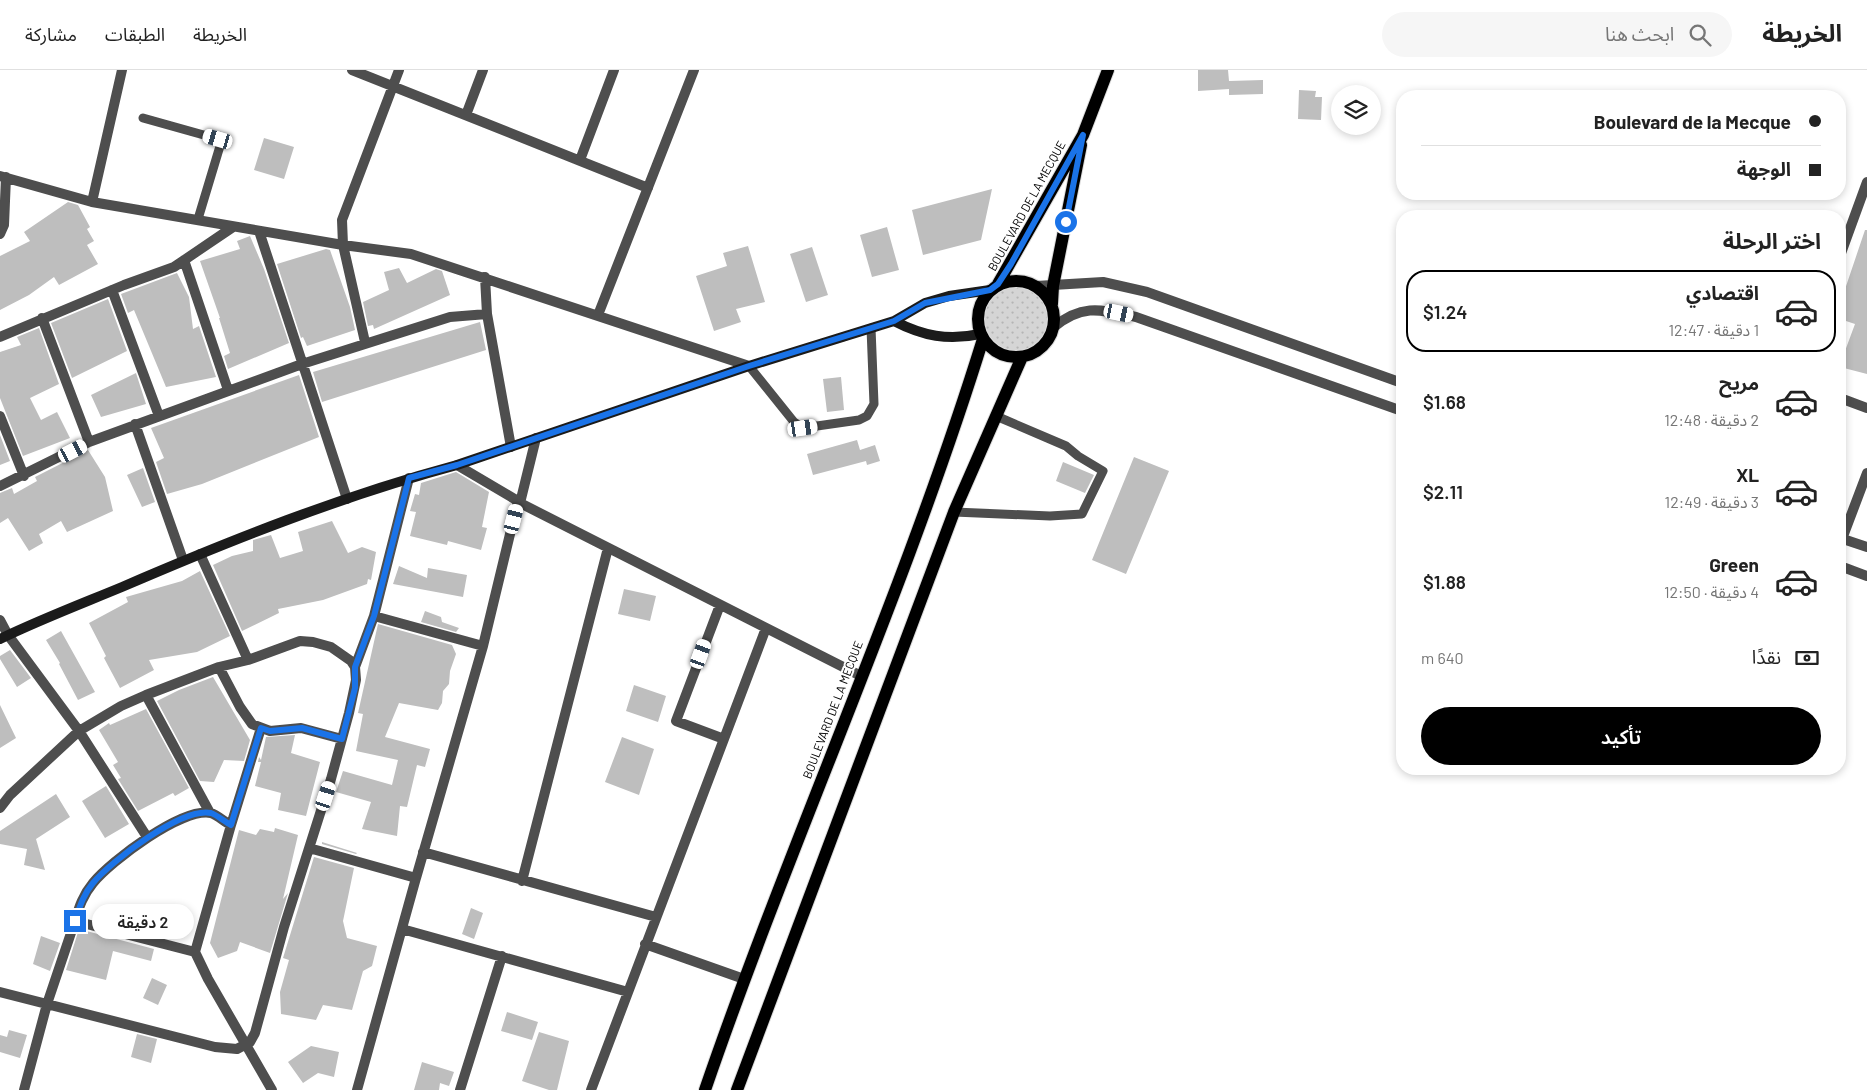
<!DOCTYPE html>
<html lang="ar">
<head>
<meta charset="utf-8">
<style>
	:root { --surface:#fff; --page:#f6f6f6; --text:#222; --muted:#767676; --line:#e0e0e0; --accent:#000 }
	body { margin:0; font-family:Barlow,"Noto Sans Arabic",sans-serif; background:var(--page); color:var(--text); direction:rtl; height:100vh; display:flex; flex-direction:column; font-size:19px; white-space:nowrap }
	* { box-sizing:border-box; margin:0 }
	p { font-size:16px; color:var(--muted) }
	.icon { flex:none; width:28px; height:28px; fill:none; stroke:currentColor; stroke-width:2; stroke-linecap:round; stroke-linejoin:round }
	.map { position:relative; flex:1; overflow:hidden; direction:ltr }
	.sheet { position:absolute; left:1396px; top:140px; width:450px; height:565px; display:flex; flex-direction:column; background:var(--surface); border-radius:20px; box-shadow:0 2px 8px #0003; direction:rtl }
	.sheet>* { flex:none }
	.hud { position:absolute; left:1396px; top:20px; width:450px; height:110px; border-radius:20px; box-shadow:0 2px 8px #0003; direction:rtl; display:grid; align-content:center; height:110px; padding:0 25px; background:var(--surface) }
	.buttons { position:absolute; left:1331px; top:15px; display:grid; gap:10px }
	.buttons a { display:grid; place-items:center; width:50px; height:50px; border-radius:50%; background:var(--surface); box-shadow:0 2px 8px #0003; font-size:25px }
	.end { position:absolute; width:22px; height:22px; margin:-11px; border:6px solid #1a73e8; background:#fff; box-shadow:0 0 0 2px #fff }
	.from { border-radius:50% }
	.bubble { position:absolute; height:35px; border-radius:18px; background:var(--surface); box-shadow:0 2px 8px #0003; font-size:16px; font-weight:600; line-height:35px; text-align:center; direction:rtl }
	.car { position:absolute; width:15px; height:30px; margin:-15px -8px; border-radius:6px; box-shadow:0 0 4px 1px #0007; background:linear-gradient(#fff 24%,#345 0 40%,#fff 0 76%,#345 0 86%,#fff 0) }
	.hud b { display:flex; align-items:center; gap:18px; height:48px; font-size:19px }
	.hud b+b { border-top:1px solid var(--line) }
	.hud i { width:12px; height:12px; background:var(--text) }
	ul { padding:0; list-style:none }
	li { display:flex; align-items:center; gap:15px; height:82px; margin:0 10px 8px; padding:0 15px; border:2px solid transparent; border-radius:20px }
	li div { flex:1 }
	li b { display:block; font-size:19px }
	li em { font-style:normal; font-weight:600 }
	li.active { border-color:var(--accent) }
	li>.icon { width:45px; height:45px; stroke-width:1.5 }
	h2 { padding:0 25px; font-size:22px; line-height:60px }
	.pay { display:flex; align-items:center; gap:12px; height:55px; padding:0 25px; font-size:19px }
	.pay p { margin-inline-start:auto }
	.action { display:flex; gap:10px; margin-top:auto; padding:10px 25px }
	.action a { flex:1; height:58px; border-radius:30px; background:var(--accent); color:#fff; font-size:20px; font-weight:600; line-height:58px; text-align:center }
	header { display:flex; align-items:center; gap:30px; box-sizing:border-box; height:70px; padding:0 25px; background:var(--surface); border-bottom:1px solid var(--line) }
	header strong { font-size:24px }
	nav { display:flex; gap:28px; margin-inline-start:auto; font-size:18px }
	.search { width:350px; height:45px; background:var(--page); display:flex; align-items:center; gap:12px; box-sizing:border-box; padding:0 18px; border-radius:28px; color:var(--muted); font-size:19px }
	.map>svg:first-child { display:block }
	.park { fill:url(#park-dots) }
	.building { fill:#bebebe }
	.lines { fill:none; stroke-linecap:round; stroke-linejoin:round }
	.primary-casing { stroke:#dbdbdb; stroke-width:14 }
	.service { stroke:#4e4e4e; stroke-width:9 }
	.minor { stroke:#4e4e4e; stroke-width:10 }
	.tertiary { stroke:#4e4e4e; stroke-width:10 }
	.secondary { stroke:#1b1b1b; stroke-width:10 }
	.primary { stroke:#000; stroke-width:12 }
	.route { stroke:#1a73e8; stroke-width:6 }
	.labels { text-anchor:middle; stroke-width:4; stroke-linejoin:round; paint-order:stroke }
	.street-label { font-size:12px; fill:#000; stroke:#fff }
</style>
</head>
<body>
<header>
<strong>الخريطة</strong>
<div class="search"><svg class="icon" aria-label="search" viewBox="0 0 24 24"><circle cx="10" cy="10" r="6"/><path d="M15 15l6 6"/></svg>ابحث هنا</div>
<nav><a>الخريطة</a><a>الطبقات</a><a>مشاركة</a></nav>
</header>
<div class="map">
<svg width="1867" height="1020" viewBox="0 0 1867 1020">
	<defs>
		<pattern id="park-dots" width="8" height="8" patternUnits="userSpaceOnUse" patternTransform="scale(1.25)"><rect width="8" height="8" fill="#d5d5d5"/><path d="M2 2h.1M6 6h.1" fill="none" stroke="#b5b5b5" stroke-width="1.8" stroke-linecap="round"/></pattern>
	</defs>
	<rect width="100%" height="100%" fill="#fff"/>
	<path class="park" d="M984 248a33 33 0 1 1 66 0a33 33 0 1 1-66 0Z"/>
	<path class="building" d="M 1198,0 L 1228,0 L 1229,11 L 1263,10 L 1263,24 L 1229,25 L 1229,19 L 1198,21 Z
		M 1299,20 L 1316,21 L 1315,27 L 1322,27 L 1321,50 L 1298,49 Z
		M 264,68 L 294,77 L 284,109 L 254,100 Z
		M 992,119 L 981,170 L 923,185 L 912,140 Z
		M 68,132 L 78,135 L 90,157 L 87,159 L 94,171 L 87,175 L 98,194 L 59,215 L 54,207 L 29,225 L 0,240 L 0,186 L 30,171 L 24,162 Z
		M 887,157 L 899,200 L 872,207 L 860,165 Z
		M 1865,160 L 1867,160 L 1867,304 L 1840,297 L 1840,279 L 1845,281 L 1855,254 L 1840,249 L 1840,234 Z
		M 250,166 L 264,199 L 289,273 L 228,299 L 224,286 L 230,283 L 219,248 L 220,248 L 200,191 L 240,179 L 237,171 Z
		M 748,176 L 765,232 L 736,239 L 741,252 L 714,261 L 696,206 L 727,196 L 723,183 Z
		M 812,177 L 828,225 L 806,232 L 790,184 Z
		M 326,179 L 330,180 L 350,237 L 355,260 L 307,276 L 303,267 L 301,268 L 277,194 Z
		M 399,198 L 407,213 L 436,199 L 442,201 L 450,225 L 374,259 L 373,255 L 368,256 L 363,232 L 389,220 L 384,202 Z
		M 177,203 L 189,227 L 193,259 L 199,256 L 216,307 L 166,317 L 134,240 L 128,243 L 121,224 Z
		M 108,229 L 127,281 L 72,308 L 51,253 Z
		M 480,252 L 486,280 L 322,332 L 313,302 Z
		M 39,258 L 59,314 L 30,328 L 41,350 L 57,342 L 70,368 L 23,386 L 0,328 L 0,282 L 21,275 L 17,267 Z
		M 136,303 L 146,334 L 101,347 L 91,325 Z
		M 299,305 L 319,367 L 202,414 L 167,424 L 156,392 L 164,388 L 151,358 Z
		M 841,307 L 844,340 L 827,342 L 823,309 Z
		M 0,365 L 10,391 L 0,395 Z
		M 857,370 L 860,380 L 875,375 L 880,391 L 867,395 L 866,391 L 813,405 L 807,384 Z
		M 88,380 L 105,407 L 113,441 L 67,462 L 61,451 L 39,464 L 43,473 L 29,481 L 8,448 L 0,453 L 0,423 L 12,418 L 14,424 L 37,411 L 35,407 Z
		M 1134,387 L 1169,401 L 1126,504 L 1092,490 Z
		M 1063,392 L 1094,405 L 1085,423 L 1056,411 Z
		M 143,398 L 155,432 L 142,437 L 127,405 Z
		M 456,402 L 489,422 L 482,457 L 487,458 L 481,480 L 448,471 L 447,475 L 410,466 L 416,442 L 410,441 L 415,424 L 419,425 L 421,413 Z
		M 332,451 L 348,483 L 362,477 L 376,482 L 371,510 L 368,509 L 367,514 L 323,530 L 278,539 L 279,543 L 242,561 L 213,495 L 232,486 L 253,481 L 253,470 L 271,465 L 280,488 L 303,481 L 298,462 Z
		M 399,496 L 427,508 L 428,498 L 467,505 L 463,527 L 393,514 Z
		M 200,501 L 230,566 L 197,582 L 149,590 L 154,600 L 120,618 L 104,588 L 106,586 L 89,553 L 128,532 L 126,527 L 182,511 Z
		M 624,519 L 656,526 L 650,551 L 618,544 Z
		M 425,541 L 441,547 L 442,552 L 459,558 L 456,562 L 421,552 Z
		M 378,554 L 452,575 L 456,584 L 450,601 L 449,614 L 443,621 L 442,633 L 438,640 L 399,633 L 385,667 L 430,679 L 425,697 L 417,695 L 407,737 L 400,736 L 397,766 L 362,759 L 371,732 L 336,722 L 343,701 L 392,715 L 398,690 L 356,681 L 363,644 L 358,643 Z
		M 61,561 L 95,622 L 78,630 L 59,594 L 60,593 L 46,570 Z
		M 10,580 L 31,608 L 17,617 L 0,589 L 0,586 Z
		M 213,607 L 250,670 L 244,691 L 224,690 L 214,712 L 200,711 L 157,631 L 179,620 Z
		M 634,615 L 666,626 L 658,652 L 626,641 Z
		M 0,635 L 16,668 L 0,678 Z
		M 146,639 L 189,718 L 175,726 L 173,723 L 138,741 L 118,709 L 121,708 L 113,695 L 118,692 L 99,660 L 109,653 L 110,655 Z
		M 295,665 L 291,683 L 320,692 L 306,746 L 278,740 L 281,723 L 255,716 L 261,692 L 258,692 L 259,687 L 261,690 L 266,667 Z
		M 622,667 L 654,679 L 639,725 L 605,712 Z
		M 106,716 L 129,754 L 105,768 L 82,731 Z
		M 56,724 L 70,747 L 36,769 L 45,800 L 24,795 L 27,779 L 0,774 L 0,761 Z
		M 275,758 L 298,765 L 283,829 L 288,823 L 270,883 L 240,872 L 237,881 L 218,888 L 210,873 L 239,760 L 256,765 L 260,759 L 274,762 Z
		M 322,772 L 357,783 L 356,784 L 322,774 Z
		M 314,787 L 354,798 L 343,851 L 347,868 L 377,876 L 372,896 L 363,901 L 352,940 L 323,935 L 316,950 L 281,944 L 280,922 L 289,890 L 283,888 Z
		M 471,838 L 483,843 L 474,869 L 462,864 Z
		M 79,859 L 154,879 L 151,891 L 113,881 L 106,910 L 66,900 Z
		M 41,866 L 60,873 L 50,901 L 33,894 Z
		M 152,908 L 167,915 L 158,935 L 143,928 Z
		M 507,942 L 538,952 L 532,970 L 501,961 Z
		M 9,960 L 27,965 L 20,988 L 0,982 L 0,965 L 7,967 Z
		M 539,962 L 569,971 L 557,1020 L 549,1020 L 522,1011 Z
		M 137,964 L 157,969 L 151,993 L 131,987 Z
		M 311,976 L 339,982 L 334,1007 L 318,1003 L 303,1013 L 288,992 Z
		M 422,992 L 454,1002 L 449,1016 L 440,1013 L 439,1020 L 414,1020 Z"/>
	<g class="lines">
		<defs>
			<path id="primary" d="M978 249a38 38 0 1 1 76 0a38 38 0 1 1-76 0Z
				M 998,214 L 1083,65 L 1108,0
				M 1052,234 L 1053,216 L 1081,75
				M 705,1020 C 792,767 904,524 983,269
				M 737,1020 L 954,442 L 1022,287"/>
		</defs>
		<use href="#primary" class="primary-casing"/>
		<path class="service" d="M 143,48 L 218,69 L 220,76 L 198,149
			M 749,296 L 794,352 L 803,358 L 859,350 L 867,346 L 874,334 L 871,258
			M 954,442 L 1050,446 L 1082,444 L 1103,401 L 1078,386 L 1066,376 L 996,346"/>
		<path class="minor" d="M 352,0 L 648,118
			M 466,45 L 483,0
			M 580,90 L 614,0
			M 0,106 L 92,132 L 343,175 L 411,184 L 749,296
			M 92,132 L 122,0
			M 259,161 L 347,429
			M 0,164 L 4,155 L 6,107
			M 1840,186 L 1867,112
			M 184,190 L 228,320
			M 112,220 L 159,346
			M 487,244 L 511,377
			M 598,245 L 694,0
			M 42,248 L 89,372
			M 0,267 L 124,215 L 174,197 L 233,157
			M 365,272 L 343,175 L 342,150 L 399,0
			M 1840,328 L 1867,338
			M 0,346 L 24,406
			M 135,354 L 183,490
			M 457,395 L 518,431
			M 0,416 L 89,372 L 302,294 L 450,247 L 487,244 L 485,207
			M 520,433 L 861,606
			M 1842,469 L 1867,403
			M 200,484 L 248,590
			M 720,535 L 676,651 L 724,669
			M 374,546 L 483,576
			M 0,550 L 8,565 L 79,661 L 147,767
			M 219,597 L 240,637 L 252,654 L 270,661 L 301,658 L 342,669
			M 355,597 L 374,546 L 409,408
			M 146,625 L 210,743
			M 261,658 L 231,755 L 195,882 L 208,909 L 272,1020
			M 0,738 L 10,725 L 79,661 L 121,636 L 146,625 L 219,597 L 248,590 L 300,571 L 313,572 L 331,577 L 351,591 L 355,597 L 356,610 L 349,643 L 331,709 L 284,857 L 255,963 L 250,972 L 237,979 L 215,977 L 0,922
			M 309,778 L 416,808 L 483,576 L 518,431 L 520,433 L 536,368
			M 423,782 L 656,847
			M 522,811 L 608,478
			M 402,859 L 628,922
			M 645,874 L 744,909
			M 195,882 L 75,851 C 79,837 83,825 93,813 C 111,791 182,737 211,743 C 217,745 225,752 231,755
			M 24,1020 L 47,934 L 75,851
			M 357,1020 L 416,808
			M 460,1020 L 502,886
			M 591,1020 L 766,558"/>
		<path class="tertiary" d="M 1036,216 L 1103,212 L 1147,222 L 1402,313
			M 1054,257 C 1083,233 1102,240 1136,247 L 1402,341
			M 1840,468 L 1867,477
			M 1840,496 L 1867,506"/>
		<path class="secondary" d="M 894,251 C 923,266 948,271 980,264
			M 0,569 C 39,550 81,534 122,517 C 231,470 342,426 457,395 L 749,296 L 894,251 L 925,233 L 949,226 L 990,220"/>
		<use href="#primary" class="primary"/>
	</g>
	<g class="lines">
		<path class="route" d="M 75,851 C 80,836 83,825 93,813 C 111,791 182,737 211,743 C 217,745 225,752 231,755 L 261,658 L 270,661 L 302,658 L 342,669 L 355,618 L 355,597 L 374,546 L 409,408 L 457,395 L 749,296 L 894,251 L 925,233 L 990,220 L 998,214 L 1011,194 L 1083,65 L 1066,152"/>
	</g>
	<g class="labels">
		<g class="street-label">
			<text transform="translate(1027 136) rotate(-61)" y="4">BOULEVARD DE LA MECQUE</text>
			<text transform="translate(833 640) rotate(-69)" y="4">BOULEVARD DE LA MECQUE</text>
		</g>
	</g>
</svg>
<div class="buttons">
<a><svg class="icon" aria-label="layers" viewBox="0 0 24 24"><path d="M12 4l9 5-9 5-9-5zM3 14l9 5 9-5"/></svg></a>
</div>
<i class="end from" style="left:1066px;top:152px"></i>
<i class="end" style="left:75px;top:851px"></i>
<div class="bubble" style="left:92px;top:834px;width:102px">2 دقيقة</div>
<i class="car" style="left:218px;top:69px;rotate:286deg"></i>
<i class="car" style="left:1119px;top:243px;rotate:102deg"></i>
<i class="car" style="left:803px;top:358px;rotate:82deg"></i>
<i class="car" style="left:73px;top:381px;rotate:63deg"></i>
<i class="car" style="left:514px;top:449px;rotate:14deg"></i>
<i class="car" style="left:701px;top:584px;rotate:20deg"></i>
<i class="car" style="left:326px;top:726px;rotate:18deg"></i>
<div class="hud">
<b><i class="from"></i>Boulevard de la Mecque</b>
<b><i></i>الوجهة</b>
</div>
<section class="sheet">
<h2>اختر الرحلة</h2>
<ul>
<li class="active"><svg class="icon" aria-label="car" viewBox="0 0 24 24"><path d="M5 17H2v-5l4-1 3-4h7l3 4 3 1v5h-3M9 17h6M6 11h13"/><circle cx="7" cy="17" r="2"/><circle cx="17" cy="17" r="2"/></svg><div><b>اقتصادي</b><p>1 دقيقة · 12:47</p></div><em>$1.24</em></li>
<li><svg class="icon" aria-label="car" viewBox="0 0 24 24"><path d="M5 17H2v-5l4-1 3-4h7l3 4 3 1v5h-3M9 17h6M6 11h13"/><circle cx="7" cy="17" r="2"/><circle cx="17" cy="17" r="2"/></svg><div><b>مريح</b><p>2 دقيقة · 12:48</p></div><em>$1.68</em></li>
<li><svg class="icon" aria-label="car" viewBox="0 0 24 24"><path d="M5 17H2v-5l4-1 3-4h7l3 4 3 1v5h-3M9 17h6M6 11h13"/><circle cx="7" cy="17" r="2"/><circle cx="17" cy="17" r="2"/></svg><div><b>XL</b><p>3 دقيقة · 12:49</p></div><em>$2.11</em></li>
<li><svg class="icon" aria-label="car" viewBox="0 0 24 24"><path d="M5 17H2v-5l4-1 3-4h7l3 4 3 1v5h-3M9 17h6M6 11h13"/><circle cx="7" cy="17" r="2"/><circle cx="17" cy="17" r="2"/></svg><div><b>Green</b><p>4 دقيقة · 12:50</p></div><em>$1.88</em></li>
</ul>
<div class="pay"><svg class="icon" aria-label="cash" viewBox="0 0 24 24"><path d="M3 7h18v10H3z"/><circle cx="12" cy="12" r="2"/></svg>نقدًا<p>640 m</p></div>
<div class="action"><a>تأكيد</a></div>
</section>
</div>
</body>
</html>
